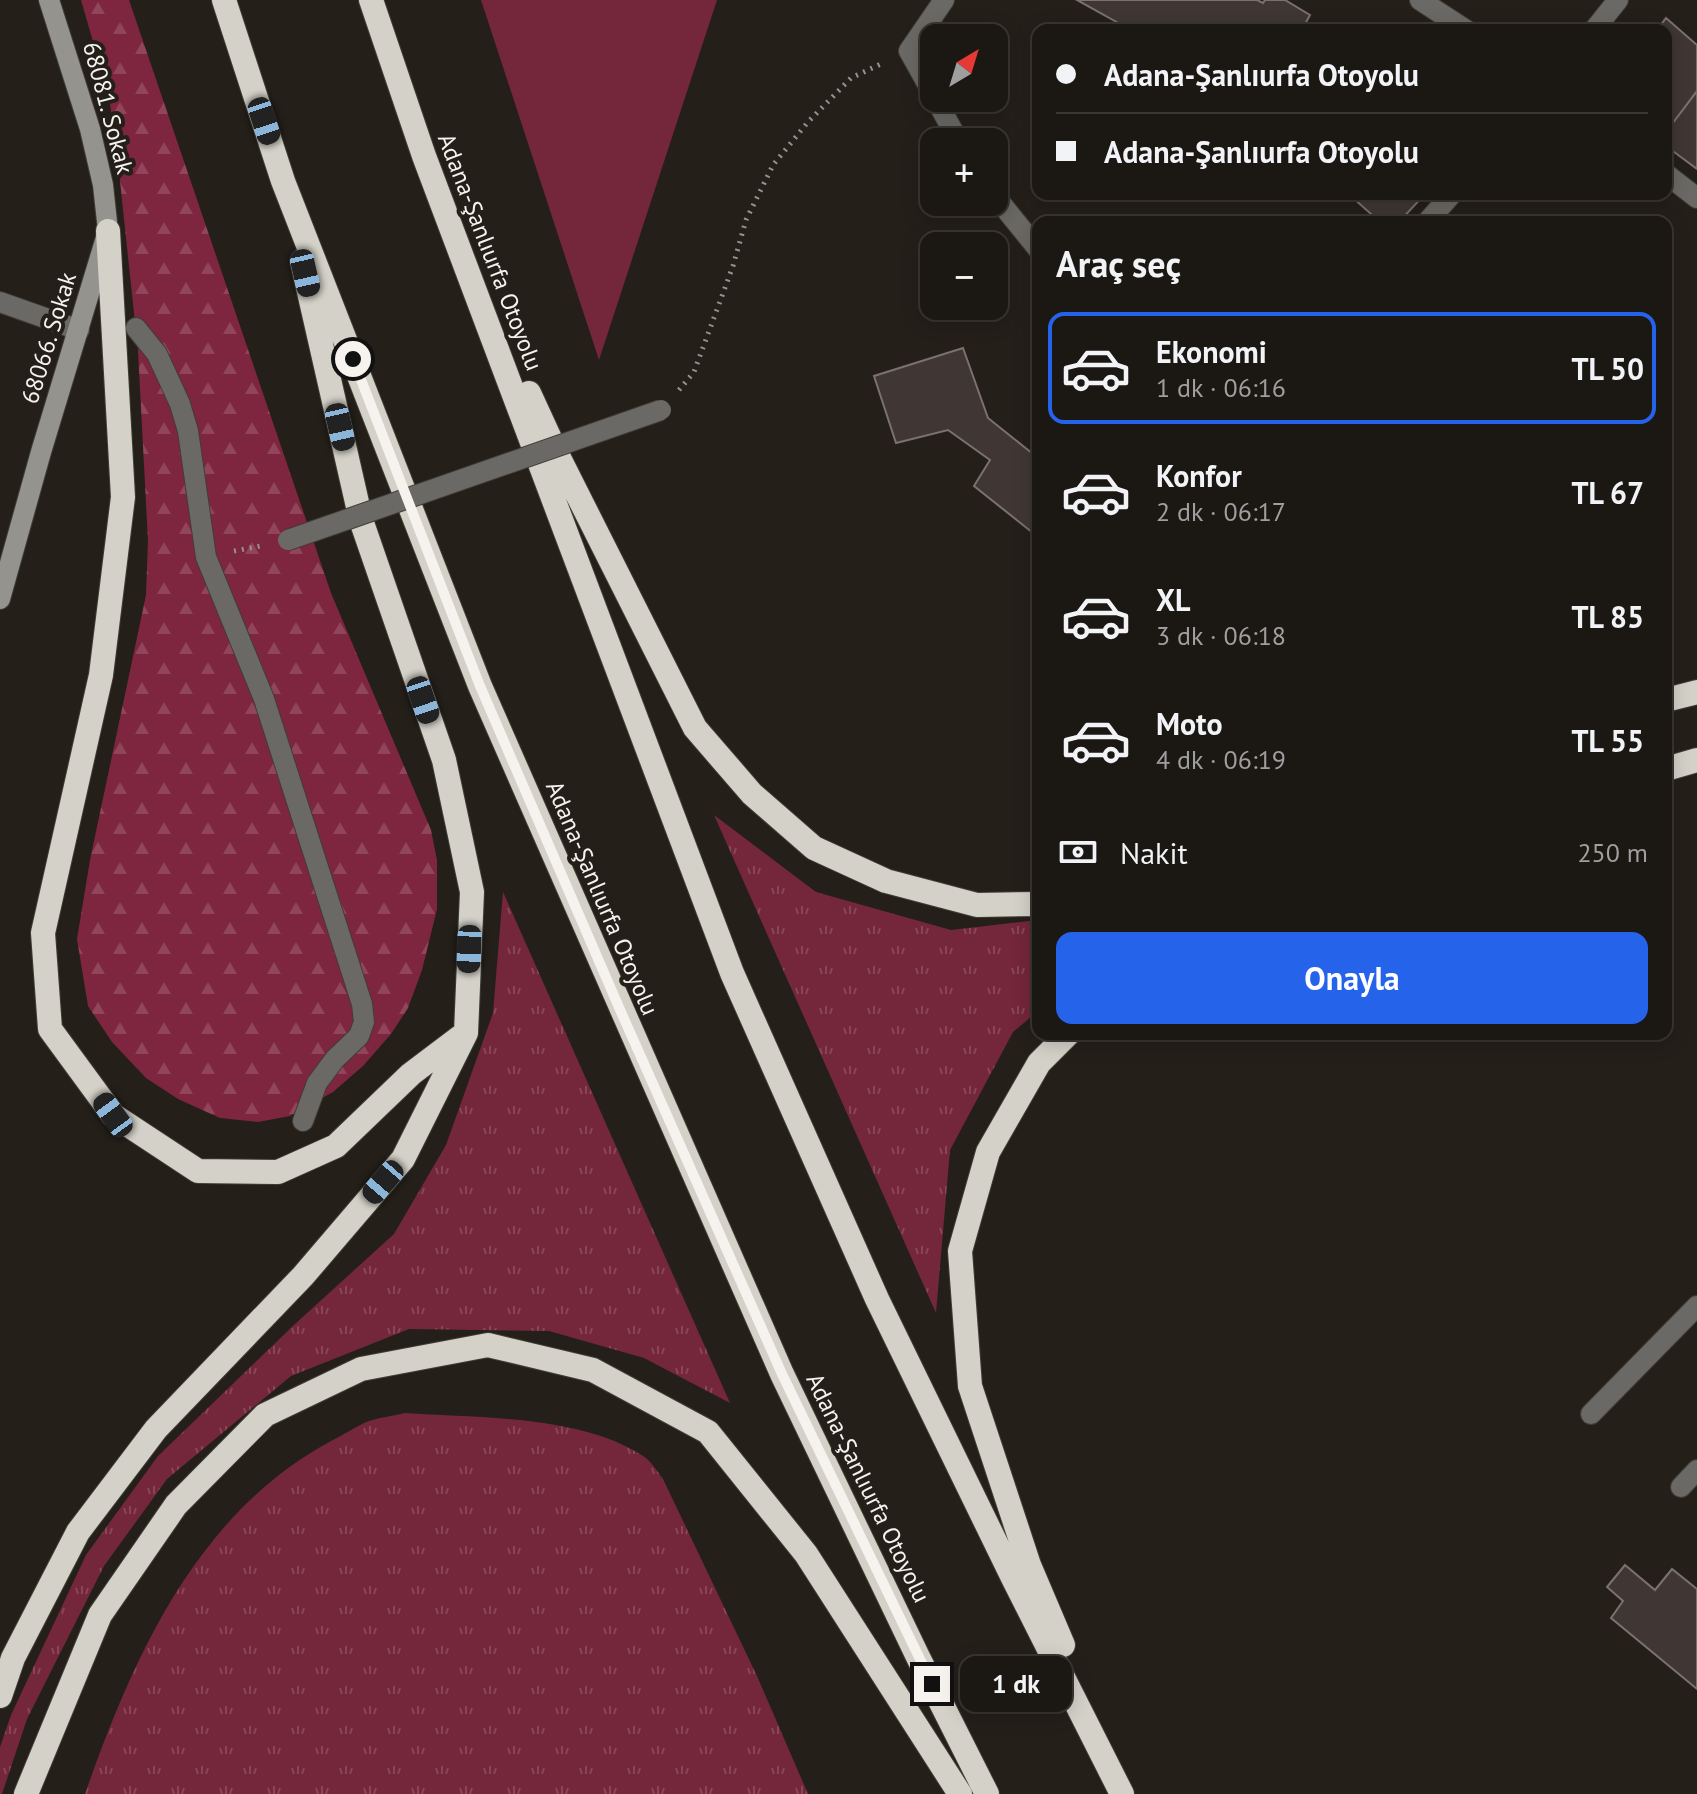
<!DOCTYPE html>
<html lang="tr">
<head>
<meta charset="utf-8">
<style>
	:root { --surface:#1b1713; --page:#282421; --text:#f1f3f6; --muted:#a09fa0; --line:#393633; --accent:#2563eb }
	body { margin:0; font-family:"PT Sans",sans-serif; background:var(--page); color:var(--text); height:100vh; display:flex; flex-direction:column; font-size:30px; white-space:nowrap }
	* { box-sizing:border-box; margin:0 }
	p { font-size:26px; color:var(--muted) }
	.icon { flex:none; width:44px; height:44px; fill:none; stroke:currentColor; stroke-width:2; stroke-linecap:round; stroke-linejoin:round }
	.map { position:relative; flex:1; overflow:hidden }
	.drawer { position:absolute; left:1032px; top:216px; width:640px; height:824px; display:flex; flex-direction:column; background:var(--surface); border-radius:16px; box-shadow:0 4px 20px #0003,0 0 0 2px var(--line) }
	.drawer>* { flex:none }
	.hud { position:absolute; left:1032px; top:24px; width:640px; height:176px; border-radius:16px; box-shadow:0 4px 20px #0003,0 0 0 2px var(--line); display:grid; align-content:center; height:176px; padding:0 24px; background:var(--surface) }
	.needle { width:52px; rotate:38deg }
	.buttons { position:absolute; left:920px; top:24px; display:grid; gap:16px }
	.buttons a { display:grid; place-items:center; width:88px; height:88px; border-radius:16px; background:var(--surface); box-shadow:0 4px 20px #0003,0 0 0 2px var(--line); font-size:40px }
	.end { position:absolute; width:36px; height:36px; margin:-18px; border:10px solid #f6f3ef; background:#111; box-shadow:0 0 0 4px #111 }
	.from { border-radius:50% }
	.bubble { position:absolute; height:56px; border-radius:16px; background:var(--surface); box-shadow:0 4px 20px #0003,0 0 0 2px var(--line); font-size:26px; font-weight:700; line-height:56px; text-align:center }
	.car { position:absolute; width:24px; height:48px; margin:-24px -12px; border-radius:10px; box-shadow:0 0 6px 2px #0007; background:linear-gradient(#222 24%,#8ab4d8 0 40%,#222 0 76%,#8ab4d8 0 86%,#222 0) }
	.hud b { display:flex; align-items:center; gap:28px; height:76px; font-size:30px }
	.hud b+b { border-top:2px solid var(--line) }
	.hud i { width:20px; height:20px; background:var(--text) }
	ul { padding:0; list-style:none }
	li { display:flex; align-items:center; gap:24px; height:112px; margin:0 16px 12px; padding:0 8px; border:4px solid transparent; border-radius:16px }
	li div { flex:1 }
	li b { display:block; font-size:30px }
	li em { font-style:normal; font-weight:700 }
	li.current { border-color:var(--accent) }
	li>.icon { width:72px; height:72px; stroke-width:1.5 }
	h2 { padding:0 24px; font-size:36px; line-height:96px }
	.pay { display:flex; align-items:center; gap:20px; height:88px; padding:0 24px; font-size:30px }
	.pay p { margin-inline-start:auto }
	.cta { display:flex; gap:16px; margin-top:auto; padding:16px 24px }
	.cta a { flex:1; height:92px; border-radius:16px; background:var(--accent); color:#fff; font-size:32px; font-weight:700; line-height:92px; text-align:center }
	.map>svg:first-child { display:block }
	.grass { fill:url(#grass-tufts) }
	.forest { fill:url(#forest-firs) }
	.park { fill:#74263b }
	.building { fill:#403735; stroke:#7b716e; stroke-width:2 }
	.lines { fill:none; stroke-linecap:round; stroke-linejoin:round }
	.service-casing { stroke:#413d37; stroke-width:22 }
	.pedestrian-casing { stroke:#413d37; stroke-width:22 }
	.minor-casing { stroke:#413d37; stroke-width:22 }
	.secondary-casing { stroke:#413d37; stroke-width:22 }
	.motorway-casing { stroke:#413d37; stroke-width:26 }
	.path { stroke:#95918c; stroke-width:5; stroke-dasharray:2 6; stroke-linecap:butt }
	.service { stroke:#6a6965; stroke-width:20 }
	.pedestrian { stroke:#6a6965; stroke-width:20 }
	.minor { stroke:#6a6965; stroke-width:20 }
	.secondary { stroke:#94938d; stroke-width:20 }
	.motorway { stroke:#d3d1c8; stroke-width:24 }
	.pedestrian-bridge-casing { stroke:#413d37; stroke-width:22; stroke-linecap:butt }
	.pedestrian-bridge { stroke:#6a6965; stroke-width:20 }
	.route { stroke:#f6f3ef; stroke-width:10 }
	.labels { text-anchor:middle; stroke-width:8; stroke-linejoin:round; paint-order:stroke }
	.street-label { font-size:24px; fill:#f6f3ef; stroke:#241f19 }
</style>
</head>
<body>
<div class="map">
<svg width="1697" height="1794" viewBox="0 0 1697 1794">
	<defs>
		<pattern id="grass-tufts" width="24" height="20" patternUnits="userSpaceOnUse" patternTransform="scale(2)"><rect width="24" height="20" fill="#74263b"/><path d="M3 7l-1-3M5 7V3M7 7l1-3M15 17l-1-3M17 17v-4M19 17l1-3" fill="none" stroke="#884658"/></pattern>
		<pattern id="forest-firs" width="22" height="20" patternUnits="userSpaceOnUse" patternTransform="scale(2)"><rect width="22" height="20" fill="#7e253f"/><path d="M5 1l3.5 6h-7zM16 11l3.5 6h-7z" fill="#91455b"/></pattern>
	</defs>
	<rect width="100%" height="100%" fill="#241f19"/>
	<path class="grass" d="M 714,815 L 816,892 L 951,930 L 1038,920 L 1038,1011 L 1013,1032 L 950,1150 L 936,1313 Z
		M 503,892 L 730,1403 L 644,1358 L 549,1331 L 409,1329 L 291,1376 L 167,1479 L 104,1566 L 27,1719 L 2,1794 L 0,1794 L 0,1747 L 11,1715 L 86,1555 L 158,1456 L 295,1324 L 394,1234 L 446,1145 L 493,1013 Z
		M 405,1413 C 477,1418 581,1415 643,1456 C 651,1461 657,1471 663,1479 L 757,1676 L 808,1794 L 85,1794 C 133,1657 197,1513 331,1441 C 344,1435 356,1426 369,1421 C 381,1417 394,1416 405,1413 Z"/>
	<path class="forest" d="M 81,0 L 129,0 L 331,593 L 431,830 L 437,860 L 437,909 L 422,970 L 408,1008 L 391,1034 L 363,1066 L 333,1092 L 290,1116 L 258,1122 L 220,1118 L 178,1099 L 146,1078 L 112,1042 L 88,1006 L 77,939 L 90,860 L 146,595 L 148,541 L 138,351 L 117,153 L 109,97 Z"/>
	<path class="park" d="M 481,0 L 717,0 L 599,360 Z"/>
	<path class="building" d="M 1077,0 L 1257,0 L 1263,3 L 1265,0 L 1285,0 L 1310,15 L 1304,26 L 1310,30 L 1131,30 Z
		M 1666,18 L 1697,45 L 1697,91 L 1666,132 L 1666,30 L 1657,30 Z
		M 1697,91 L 1697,169 L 1666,146 L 1666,132 Z
		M 1354,194 L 1425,194 L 1399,222 L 1380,222 L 1352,197 Z
		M 963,348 L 988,418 L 1038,458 L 1038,537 L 974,486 L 990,460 L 948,430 L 896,443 L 874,376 Z
		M 1625,1565 L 1655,1590 L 1672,1569 L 1697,1589 L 1697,1689 L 1611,1618 L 1623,1601 L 1607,1587 Z"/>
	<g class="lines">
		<defs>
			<path id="service" d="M 1591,1414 L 1697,1306
				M 1681,1487 L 1697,1470"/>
			<path id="pedestrian" d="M 136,328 L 157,354 L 180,404 L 188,431 L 206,557 L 264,699 L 362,1004 L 364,1022 L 359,1036 L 335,1059 L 317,1083 L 303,1121"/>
			<path id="minor" d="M 1420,0 L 1466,30
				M 1594,30 L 1618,0
				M 934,96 L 909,51 L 944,0
				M 935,98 L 959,142
				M 1666,174 L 1697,198
				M 994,195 L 1038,249
				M 1427,222 L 1452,194
				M 0,302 L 79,330"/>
			<path id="secondary" d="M 0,599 L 41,452 L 108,231 L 103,185 L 90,129 L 49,0"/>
			<path id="motorway" d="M 224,0 L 283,181 L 480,686 L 782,1374 L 918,1657 L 987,1794
				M 371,0 L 424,156 L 732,973 L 877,1299 L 1013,1578 L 1122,1794
				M 108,231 L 123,497 L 101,675 L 43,933 L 50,1029 L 113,1115 L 198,1171 L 278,1172 L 336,1146 L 411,1074 L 460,1037
				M 529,393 L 558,456 L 695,728 L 752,794 L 814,848 L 886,881 L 977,905 L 1038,904
				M 1666,700 L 1697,692
				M 1666,769 L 1697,760
				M 1063,1645 L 1029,1565 L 970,1386 L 960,1251 L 988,1152 L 1039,1063 L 1068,1034
				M 0,1696 L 13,1658 L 78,1532 L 156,1429 L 303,1276 L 403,1159 L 466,1033 L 472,892 L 444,760 L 361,520 L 302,261
				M 26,1794 L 100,1615 L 176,1505 L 265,1415 L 361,1369 L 488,1345 L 593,1370 L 708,1432 L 806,1554 L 960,1794"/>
		</defs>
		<use href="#service" class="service-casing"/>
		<use href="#pedestrian" class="pedestrian-casing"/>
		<use href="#minor" class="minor-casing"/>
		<use href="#secondary" class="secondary-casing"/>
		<use href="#motorway" class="motorway-casing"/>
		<path class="path" d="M 679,390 L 694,372 L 733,266 L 746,220 L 773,165 L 808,122 L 851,78 L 883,63
			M 234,551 L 260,546"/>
		<use href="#service" class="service"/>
		<use href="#pedestrian" class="pedestrian"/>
		<use href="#minor" class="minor"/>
		<use href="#secondary" class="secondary"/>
		<use href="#motorway" class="motorway"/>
		<defs>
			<path id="pedestrian-bridge" d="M 288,540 L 661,410"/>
		</defs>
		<use href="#pedestrian-bridge" class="pedestrian-bridge-casing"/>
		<use href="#pedestrian-bridge" class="pedestrian-bridge"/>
	</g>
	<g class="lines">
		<path class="route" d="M 353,359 L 480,686 L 621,1012 L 782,1374 L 932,1684"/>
	</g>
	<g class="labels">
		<g class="street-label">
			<text transform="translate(108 108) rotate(75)" y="8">68081. Sokak</text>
			<text transform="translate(490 252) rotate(69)" y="8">Adana-Şanlıurfa Otoyolu</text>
			<text transform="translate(49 338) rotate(-73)" y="8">68066. Sokak</text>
			<text transform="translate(602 898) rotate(67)" y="8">Adana-Şanlıurfa Otoyolu</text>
			<text transform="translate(868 1488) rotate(64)" y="8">Adana-Şanlıurfa Otoyolu</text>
		</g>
	</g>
</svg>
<div class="buttons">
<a><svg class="needle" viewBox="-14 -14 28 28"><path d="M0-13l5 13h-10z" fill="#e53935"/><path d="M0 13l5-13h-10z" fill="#a09fa0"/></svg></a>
<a>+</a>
<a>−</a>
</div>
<i class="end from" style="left:353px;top:359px"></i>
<i class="end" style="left:932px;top:1684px"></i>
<div class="bubble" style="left:960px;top:1656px;width:112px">1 dk</div>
<i class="car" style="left:264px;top:121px;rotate:162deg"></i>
<i class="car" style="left:305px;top:273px;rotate:167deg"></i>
<i class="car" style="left:340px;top:427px;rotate:167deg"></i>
<i class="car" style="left:423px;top:700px;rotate:161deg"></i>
<i class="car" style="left:469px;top:949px;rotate:182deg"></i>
<i class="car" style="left:113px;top:1115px;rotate:324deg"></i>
<i class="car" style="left:383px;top:1182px;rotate:221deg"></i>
<div class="hud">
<b><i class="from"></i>Adana-Şanlıurfa Otoyolu</b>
<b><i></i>Adana-Şanlıurfa Otoyolu</b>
</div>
<section class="drawer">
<h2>Araç seç</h2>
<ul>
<li class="current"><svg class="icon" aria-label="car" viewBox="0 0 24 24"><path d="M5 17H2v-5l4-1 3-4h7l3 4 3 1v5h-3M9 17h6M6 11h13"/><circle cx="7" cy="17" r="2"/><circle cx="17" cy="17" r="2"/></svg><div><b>Ekonomi</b><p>1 dk · 06:16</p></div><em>TL 50</em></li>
<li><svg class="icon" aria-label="car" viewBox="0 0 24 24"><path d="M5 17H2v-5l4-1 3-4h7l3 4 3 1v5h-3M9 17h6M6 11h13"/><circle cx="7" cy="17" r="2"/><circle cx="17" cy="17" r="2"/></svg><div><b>Konfor</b><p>2 dk · 06:17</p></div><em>TL 67</em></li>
<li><svg class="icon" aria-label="car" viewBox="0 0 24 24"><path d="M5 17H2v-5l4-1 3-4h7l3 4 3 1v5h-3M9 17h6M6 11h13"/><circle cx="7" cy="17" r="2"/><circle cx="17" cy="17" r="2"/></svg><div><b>XL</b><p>3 dk · 06:18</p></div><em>TL 85</em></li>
<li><svg class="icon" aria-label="car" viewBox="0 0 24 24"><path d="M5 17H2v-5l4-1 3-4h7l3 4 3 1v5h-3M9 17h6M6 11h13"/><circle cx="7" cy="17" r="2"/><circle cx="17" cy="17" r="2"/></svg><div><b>Moto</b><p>4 dk · 06:19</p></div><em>TL 55</em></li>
</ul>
<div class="pay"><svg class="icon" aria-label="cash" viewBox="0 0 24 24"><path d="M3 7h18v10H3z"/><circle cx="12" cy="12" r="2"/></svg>Nakit<p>250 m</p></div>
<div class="cta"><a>Onayla</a></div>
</section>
</div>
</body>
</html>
